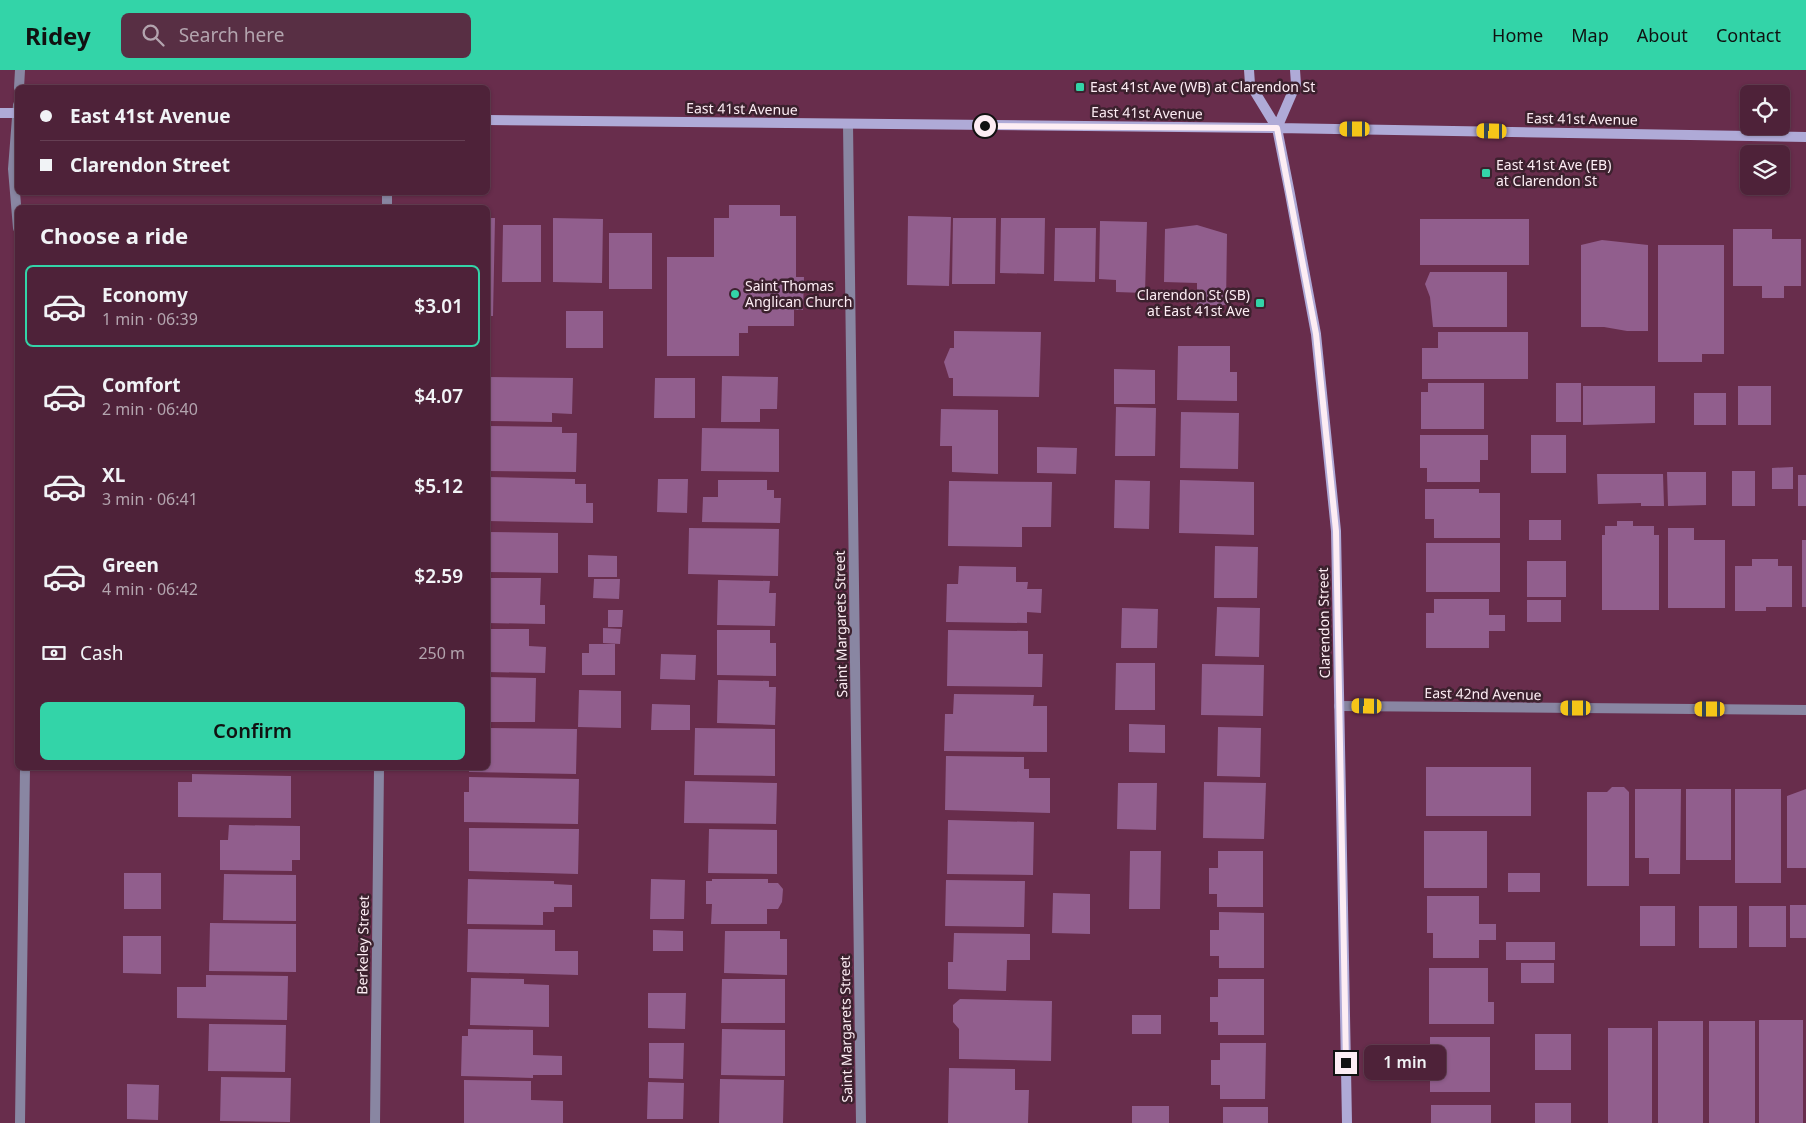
<!DOCTYPE html>
<html lang="en">
<head>
<meta charset="utf-8">
<style>
	:root { --surface:#4e2239; --page:#582f44; --text:#f1f3f6; --muted:#b3a4ae; --line:#653f53; --accent:#33d4a8 }
	body { margin:0; font-family:"Noto Sans",sans-serif; background:var(--page); color:var(--text); height:100vh; display:flex; flex-direction:column; font-size:19px; white-space:nowrap }
	* { box-sizing:border-box; margin:0 }
	p { font-size:16px; color:var(--muted) }
	.icon { flex:none; width:28px; height:28px; fill:none; stroke:currentColor; stroke-width:2; stroke-linecap:round; stroke-linejoin:round }
	.map { position:relative; flex:1; overflow:hidden }
	.side { position:absolute; left:15px; top:135px; width:475px; height:565px; display:flex; flex-direction:column; background:var(--surface); border-radius:8px; box-shadow:0 1px 4px #0004,0 0 0 1px var(--line) }
	.side>* { flex:none }
	.top-card { position:absolute; left:15px; top:15px; width:475px; height:110px; border-radius:8px; box-shadow:0 1px 4px #0004,0 0 0 1px var(--line); display:grid; align-content:center; height:110px; padding:0 25px; background:var(--surface) }
	.fabs { position:absolute; left:1740px; top:15px; display:grid; gap:10px }
	.fabs a { display:grid; place-items:center; width:50px; height:50px; border-radius:8px; background:var(--surface); box-shadow:0 1px 4px #0004,0 0 0 1px var(--line); font-size:25px }
	.end { position:absolute; width:22px; height:22px; margin:-11px; border:6px solid #fdedf4; background:#111; box-shadow:0 0 0 2px #111 }
	.from { border-radius:50% }
	.bubble { position:absolute; height:35px; border-radius:8px; background:var(--surface); box-shadow:0 1px 4px #0004,0 0 0 1px var(--line); font-size:16px; font-weight:600; line-height:35px; text-align:center }
	.car { position:absolute; width:15px; height:30px; margin:-15px -8px; border-radius:6px; box-shadow:0 0 4px 1px #0007; background:linear-gradient(#f5c518 24%,#345 0 40%,#f5c518 0 76%,#345 0 86%,#f5c518 0) }
	.top-card b { display:flex; align-items:center; gap:18px; height:48px; font-size:19px }
	.top-card b+b { border-top:1px solid var(--line) }
	.top-card i { width:12px; height:12px; background:var(--text) }
	ul { padding:0; list-style:none }
	li { display:flex; align-items:center; gap:15px; height:82px; margin:0 10px 8px; padding:0 15px; border:2px solid transparent; border-radius:8px }
	li div { flex:1 }
	li b { display:block; font-size:19px }
	li em { font-style:normal; font-weight:600 }
	li.active { border-color:var(--accent) }
	li>.icon { width:45px; height:45px; stroke-width:1.5 }
	h2 { padding:0 25px; font-size:22px; line-height:60px }
	.pay { display:flex; align-items:center; gap:12px; height:55px; padding:0 25px; font-size:19px }
	.pay p { margin-inline-start:auto }
	.cta { display:flex; gap:10px; margin-top:auto; padding:10px 25px }
	.cta a { flex:1; height:58px; border-radius:8px; background:var(--accent); color:#111; font-size:20px; font-weight:600; line-height:58px; text-align:center }
	header { display:flex; align-items:center; gap:30px; box-sizing:border-box; height:70px; padding:0 25px; background:var(--accent); color:#111 }
	header strong { font-size:24px }
	nav { display:flex; gap:28px; margin-inline-start:auto; font-size:18px }
	.search { width:350px; height:45px; background:var(--page); display:flex; align-items:center; gap:12px; box-sizing:border-box; padding:0 18px; border-radius:8px; color:var(--muted); font-size:19px }
	.map>svg:first-child { display:block }
	.building { fill:#915e8d }
	.lines { fill:none; stroke-linecap:round; stroke-linejoin:round }
	.street { stroke:#8986a2; stroke-width:10 }
	.secondary { stroke:#afaad7; stroke-width:10 }
	.route { stroke:#fdedf4; stroke-width:6 }
	.poi-dot { fill:#33d4a8; stroke:#3c212e; stroke-width:2 }
	.labels { text-anchor:middle; stroke-width:5; stroke-linejoin:round; paint-order:stroke }
	.poi-label { font-size:14px; fill:#fdedf4; stroke:#3c212e; text-anchor:start }
	.street-label { font-size:14px; fill:#fdedf4; stroke:#3c212e }
</style>
</head>
<body>
<header>
<strong>Ridey</strong>
<div class="search"><svg class="icon" aria-label="search" viewBox="0 0 24 24"><circle cx="10" cy="10" r="6"/><path d="M15 15l6 6"/></svg>Search here</div>
<nav><a>Home</a><a>Map</a><a>About</a><a>Contact</a></nav>
</header>
<div class="map">
<svg width="1806" height="1053" viewBox="0 0 1806 1053">
	<rect width="100%" height="100%" fill="#682d4c"/>
	<path class="building" d="M 729,135 L 780,135 L 780,146 L 796,146 L 796,207 L 804,207 L 803,240 L 794,240 L 794,256 L 748,256 L 748,263 L 739,263 L 739,286 L 667,286 L 667,187 L 714,187 L 714,148 L 729,148 Z
		M 908,146 L 951,147 L 949,216 L 907,215 Z
		M 488,148 L 495,148 L 493,246 L 488,246 Z
		M 553,148 L 603,149 L 602,213 L 553,212 Z
		M 953,148 L 996,148 L 995,214 L 952,214 Z
		M 1001,148 L 1045,148 L 1044,204 L 1000,203 Z
		M 1420,149 L 1529,149 L 1529,195 L 1420,195 Z
		M 1100,151 L 1147,152 L 1145,223 L 1116,222 L 1116,210 L 1099,209 Z
		M 503,155 L 541,155 L 541,212 L 502,212 Z
		M 1197,155 L 1227,164 L 1226,235 L 1197,235 L 1197,213 L 1164,212 L 1165,159 Z
		M 1055,158 L 1096,158 L 1095,212 L 1054,211 Z
		M 1733,159 L 1772,159 L 1772,169 L 1801,169 L 1801,216 L 1784,216 L 1784,228 L 1762,228 L 1762,216 L 1733,216 Z
		M 609,163 L 652,163 L 652,219 L 609,219 Z
		M 1602,170 L 1648,175 L 1648,261 L 1627,261 L 1604,257 L 1581,257 L 1581,175 Z
		M 1658,175 L 1724,175 L 1724,284 L 1702,284 L 1702,292 L 1658,292 Z
		M 1430,202 L 1507,202 L 1507,257 L 1433,257 L 1430,227 L 1425,214 Z
		M 566,241 L 603,241 L 603,278 L 566,278 Z
		M 954,261 L 1041,262 L 1039,327 L 953,326 L 953,308 L 949,308 L 944,292 L 950,278 L 954,278 Z
		M 1438,262 L 1528,262 L 1528,309 L 1422,309 L 1422,278 L 1438,278 Z
		M 1178,276 L 1230,276 L 1230,302 L 1237,302 L 1237,331 L 1177,330 Z
		M 1114,299 L 1155,300 L 1155,334 L 1114,334 Z
		M 722,306 L 778,307 L 777,339 L 760,339 L 760,352 L 721,352 Z
		M 488,307 L 573,308 L 572,344 L 552,343 L 552,352 L 488,351 Z
		M 655,308 L 695,308 L 695,348 L 654,348 Z
		M 1428,313 L 1484,313 L 1484,359 L 1421,359 L 1421,322 L 1428,322 Z
		M 1556,313 L 1581,313 L 1581,352 L 1556,352 Z
		M 1583,316 L 1655,316 L 1655,353 L 1583,355 Z
		M 1738,316 L 1771,316 L 1771,355 L 1738,355 Z
		M 1694,323 L 1726,323 L 1726,355 L 1694,355 Z
		M 1116,337 L 1156,338 L 1155,386 L 1115,386 Z
		M 941,339 L 998,340 L 998,404 L 952,402 L 952,376 L 940,376 Z
		M 1181,342 L 1239,343 L 1238,399 L 1180,398 Z
		M 488,356 L 562,357 L 562,363 L 577,363 L 576,402 L 488,401 Z
		M 702,358 L 779,359 L 779,402 L 701,401 Z
		M 1420,365 L 1488,365 L 1488,390 L 1480,390 L 1480,412 L 1427,412 L 1427,398 L 1420,398 Z
		M 1531,365 L 1566,365 L 1566,403 L 1531,403 Z
		M 1037,377 L 1077,378 L 1076,404 L 1037,403 Z
		M 1793,397 L 1793,419 L 1772,419 L 1772,398 Z
		M 1732,401 L 1755,401 L 1755,436 L 1732,436 Z
		M 1667,402 L 1706,402 L 1706,435 L 1668,436 Z
		M 1597,404 L 1663,404 L 1664,436 L 1641,436 L 1641,433 L 1598,434 Z
		M 1798,405 L 1806,405 L 1806,436 L 1798,436 Z
		M 488,407 L 575,409 L 575,414 L 586,414 L 586,433 L 593,433 L 593,453 L 488,451 Z
		M 658,409 L 688,409 L 687,443 L 657,442 Z
		M 718,410 L 767,410 L 767,420 L 774,420 L 774,428 L 781,428 L 780,453 L 702,452 L 703,427 L 718,427 Z
		M 1115,410 L 1150,411 L 1149,459 L 1114,458 Z
		M 1180,410 L 1254,412 L 1254,465 L 1179,463 Z
		M 949,411 L 1052,412 L 1051,457 L 1022,457 L 1022,477 L 948,476 Z
		M 1425,419 L 1479,419 L 1479,423 L 1500,423 L 1500,468 L 1434,468 L 1434,449 L 1425,449 Z
		M 1529,450 L 1561,450 L 1561,470 L 1529,470 Z
		M 1617,451 L 1633,451 L 1633,456 L 1654,456 L 1654,465 L 1659,465 L 1659,540 L 1602,540 L 1602,465 L 1605,465 L 1605,456 L 1617,456 Z
		M 689,458 L 779,459 L 778,506 L 688,504 Z
		M 1668,458 L 1694,458 L 1694,470 L 1725,470 L 1725,538 L 1668,538 Z
		M 488,462 L 558,463 L 558,503 L 488,502 Z
		M 1802,470 L 1806,470 L 1806,537 L 1802,537 Z
		M 1426,473 L 1500,473 L 1500,522 L 1426,522 Z
		M 1215,476 L 1258,477 L 1257,528 L 1214,528 Z
		M 588,485 L 617,486 L 617,507 L 588,507 Z
		M 1752,489 L 1778,489 L 1778,496 L 1792,496 L 1792,537 L 1766,537 L 1766,541 L 1735,541 L 1735,496 L 1752,496 Z
		M 1527,491 L 1566,491 L 1566,527 L 1527,527 Z
		M 959,496 L 1016,497 L 1016,512 L 1028,512 L 1027,519 L 1042,519 L 1041,543 L 1027,542 L 1027,553 L 946,552 L 947,514 L 958,514 Z
		M 488,508 L 541,508 L 540,535 L 545,535 L 545,554 L 488,553 Z
		M 594,509 L 620,509 L 619,529 L 593,528 Z
		M 718,510 L 770,511 L 769,523 L 776,523 L 775,556 L 717,555 Z
		M 1434,529 L 1489,529 L 1489,545 L 1505,545 L 1505,561 L 1489,561 L 1489,578 L 1426,578 L 1426,543 L 1434,543 Z
		M 1527,530 L 1561,530 L 1561,552 L 1527,552 Z
		M 1217,537 L 1260,538 L 1259,587 L 1215,586 Z
		M 1122,538 L 1158,539 L 1157,578 L 1121,578 Z
		M 608,540 L 623,540 L 622,557 L 608,557 Z
		M 603,558 L 621,559 L 620,574 L 603,573 Z
		M 488,559 L 529,559 L 529,576 L 546,577 L 545,603 L 488,602 Z
		M 717,560 L 770,560 L 770,573 L 776,573 L 776,606 L 717,605 Z
		M 948,560 L 1028,561 L 1028,584 L 1043,584 L 1042,617 L 947,616 Z
		M 589,574 L 615,574 L 615,605 L 582,605 L 582,583 L 589,583 Z
		M 661,584 L 696,585 L 695,610 L 660,609 Z
		M 1116,593 L 1155,593 L 1155,640 L 1115,640 Z
		M 1202,594 L 1264,595 L 1263,646 L 1201,645 Z
		M 488,607 L 536,608 L 535,652 L 488,652 Z
		M 718,610 L 769,611 L 769,617 L 776,617 L 775,655 L 717,653 Z
		M 579,620 L 621,621 L 621,658 L 578,657 Z
		M 954,624 L 1034,625 L 1033,636 L 1047,636 L 1047,682 L 944,681 L 945,644 L 953,644 Z
		M 652,634 L 690,635 L 690,660 L 651,660 Z
		M 1129,654 L 1165,655 L 1165,683 L 1129,682 Z
		M 1218,657 L 1261,658 L 1260,707 L 1217,706 Z
		M 488,658 L 577,659 L 576,704 L 469,702 L 469,698 L 488,698 Z
		M 695,658 L 775,659 L 775,706 L 694,705 Z
		M 946,686 L 1024,687 L 1024,699 L 1029,699 L 1029,708 L 1050,708 L 1050,743 L 945,740 Z
		M 1426,697 L 1531,697 L 1531,746 L 1426,746 Z
		M 232,698 L 295,698 L 295,701 L 232,699 Z
		M 192,704 L 291,706 L 291,748 L 178,747 L 178,712 L 192,712 Z
		M 469,707 L 579,709 L 578,754 L 464,752 L 464,722 L 469,722 Z
		M 685,711 L 777,713 L 776,754 L 684,753 Z
		M 1204,712 L 1266,713 L 1264,769 L 1203,768 Z
		M 1118,713 L 1157,713 L 1156,760 L 1117,759 Z
		M 1612,717 L 1624,717 L 1629,722 L 1629,816 L 1587,816 L 1587,722 L 1607,722 Z
		M 1635,719 L 1681,719 L 1680,804 L 1649,804 L 1649,788 L 1635,788 Z
		M 1686,719 L 1731,719 L 1731,790 L 1686,790 Z
		M 1735,719 L 1781,719 L 1781,813 L 1735,813 Z
		M 1806,719 L 1806,798 L 1787,798 L 1787,726 Z
		M 948,750 L 1034,752 L 1033,805 L 947,804 Z
		M 229,755 L 300,756 L 300,790 L 292,790 L 292,801 L 220,800 L 220,770 L 228,770 Z
		M 469,758 L 579,759 L 578,804 L 469,801 Z
		M 709,759 L 777,760 L 777,804 L 708,803 Z
		M 1424,761 L 1487,761 L 1487,818 L 1424,818 Z
		M 1130,781 L 1161,781 L 1160,839 L 1129,839 Z
		M 1218,781 L 1263,781 L 1263,837 L 1217,837 L 1217,824 L 1209,824 L 1209,798 L 1218,798 Z
		M 124,803 L 161,803 L 161,839 L 124,839 Z
		M 1508,803 L 1540,803 L 1540,822 L 1508,822 Z
		M 224,804 L 296,805 L 296,851 L 223,850 Z
		M 468,809 L 554,811 L 554,814 L 572,815 L 572,837 L 554,837 L 554,842 L 543,842 L 543,855 L 467,854 Z
		M 651,809 L 685,810 L 684,849 L 650,849 Z
		M 712,809 L 768,809 L 768,813 L 778,813 L 783,819 L 782,832 L 778,839 L 767,839 L 767,854 L 711,854 L 712,834 L 706,834 L 706,811 L 712,811 Z
		M 946,810 L 1025,811 L 1024,857 L 945,856 Z
		M 1053,823 L 1090,824 L 1090,864 L 1052,863 Z
		M 1427,826 L 1479,826 L 1479,854 L 1496,854 L 1496,870 L 1479,870 L 1479,888 L 1433,888 L 1433,863 L 1427,863 Z
		M 1790,835 L 1806,835 L 1806,868 L 1790,868 Z
		M 1640,836 L 1675,836 L 1675,876 L 1640,876 Z
		M 1699,836 L 1737,836 L 1737,878 L 1699,878 Z
		M 1749,836 L 1786,836 L 1786,877 L 1749,877 Z
		M 1219,842 L 1264,843 L 1264,898 L 1219,898 L 1219,886 L 1210,886 L 1210,860 L 1219,860 Z
		M 210,853 L 296,854 L 296,902 L 209,901 Z
		M 468,859 L 555,860 L 555,881 L 578,881 L 578,905 L 467,902 Z
		M 653,860 L 683,861 L 683,881 L 653,881 Z
		M 725,861 L 780,861 L 780,869 L 787,869 L 787,905 L 724,903 Z
		M 954,863 L 1030,864 L 1030,890 L 1007,890 L 1006,921 L 948,919 L 948,892 L 953,892 Z
		M 123,866 L 161,866 L 161,904 L 123,903 Z
		M 1506,872 L 1555,872 L 1555,890 L 1506,890 Z
		M 1521,893 L 1554,893 L 1554,913 L 1521,913 Z
		M 1429,898 L 1488,898 L 1488,932 L 1494,932 L 1494,954 L 1429,954 Z
		M 206,905 L 288,906 L 287,950 L 177,948 L 177,917 L 206,917 Z
		M 471,908 L 524,909 L 524,914 L 549,915 L 549,957 L 470,955 Z
		M 722,909 L 785,909 L 785,953 L 721,953 Z
		M 1218,909 L 1264,909 L 1264,965 L 1218,965 L 1218,952 L 1210,952 L 1210,927 L 1218,927 Z
		M 648,923 L 686,923 L 685,959 L 648,958 Z
		M 960,929 L 1052,931 L 1051,991 L 959,989 L 959,959 L 953,952 L 953,935 Z
		M 1132,945 L 1161,945 L 1161,964 L 1132,964 Z
		M 1759,950 L 1803,950 L 1803,1053 L 1759,1053 Z
		M 1658,951 L 1703,951 L 1703,1053 L 1658,1053 Z
		M 1709,951 L 1755,951 L 1755,1053 L 1709,1053 Z
		M 209,954 L 286,955 L 285,1002 L 208,1001 Z
		M 1608,958 L 1652,958 L 1652,1053 L 1608,1053 Z
		M 468,959 L 533,960 L 533,985 L 562,986 L 562,1005 L 533,1005 L 533,1008 L 461,1006 L 462,966 L 468,966 Z
		M 722,959 L 785,960 L 785,1006 L 721,1005 Z
		M 1535,964 L 1571,964 L 1571,1000 L 1535,1000 Z
		M 1430,967 L 1490,967 L 1490,1022 L 1430,1022 Z
		M 649,973 L 684,973 L 683,1009 L 649,1008 Z
		M 1220,973 L 1266,973 L 1265,1029 L 1220,1029 L 1220,1015 L 1211,1015 L 1211,990 L 1220,990 Z
		M 949,998 L 1015,999 L 1015,1020 L 1029,1020 L 1028,1053 L 948,1053 Z
		M 221,1007 L 291,1008 L 290,1052 L 220,1051 Z
		M 720,1009 L 784,1010 L 783,1053 L 719,1053 Z
		M 464,1010 L 531,1011 L 531,1030 L 563,1031 L 563,1053 L 464,1053 Z
		M 648,1012 L 684,1013 L 683,1049 L 647,1049 Z
		M 127,1014 L 159,1015 L 158,1050 L 127,1049 Z
		M 1535,1033 L 1571,1033 L 1571,1053 L 1535,1053 Z
		M 1431,1035 L 1491,1035 L 1491,1053 L 1431,1053 Z
		M 1132,1036 L 1169,1036 L 1169,1053 L 1132,1053 Z
		M 1223,1037 L 1268,1037 L 1268,1053 L 1223,1053 Z"/>
	<g class="lines">
		<path class="street" d="M 19,18 L 20,0
			M 18,35 L 13,99 L 18,158
			M 848,54 L 861,1053
			M 387,138 L 387,122
			M 1339,636 L 1806,640
			M 20,1053 L 25,698
			M 375,1053 L 379,698"/>
		<path class="secondary" d="M 1249,0 L 1250,14 L 1277,58 L 1290,124 L 1316,264 L 1336,461 L 1347,1053
			M 0,43 L 18,43
			M 488,50 L 1277,58 L 1806,67
			M 1277,58 L 1296,14 L 1295,0"/>
	</g>
	<g class="lines">
		<path class="route" d="M 985,56 L 1277,58 L 1316,264 L 1336,461 L 1346,993"/>
	</g>
	<g class="poi-dot">
		<rect x="1075" y="12" width="10" height="10" rx="2.5"/>
		<rect x="1481" y="98" width="10" height="10" rx="2.5"/>
		<circle cx="735" cy="224" r="5"/>
		<rect x="1255" y="228" width="10" height="10" rx="2.5"/>
	</g>
	<g class="labels">
		<g class="poi-label">
			<text x="1090" y="22">East 41st Ave (WB) at Clarendon St</text>
			<text x="1496" y="100">East 41st Ave (EB)<tspan x="1496" dy="16">at Clarendon St</tspan></text>
			<text x="745" y="221">Saint Thomas<tspan x="745" dy="16">Anglican Church</tspan></text>
			<text x="1250" y="230" text-anchor="end">Clarendon St (SB)<tspan x="1250" dy="16">at East 41st Ave</tspan></text>
		</g>
		<g class="street-label">
			<text transform="translate(742 39) rotate(1)" y="5">East 41st Avenue</text>
			<text transform="translate(1147 43) rotate(1)" y="5">East 41st Avenue</text>
			<text transform="translate(1582 49) rotate(1)" y="5">East 41st Avenue</text>
			<text transform="translate(1324 553) rotate(-91)" y="5">Clarendon Street</text>
			<text transform="translate(841 554) rotate(-91)" y="5">Saint Margarets Street</text>
			<text transform="translate(1483 624) rotate(1)" y="5">East 42nd Avenue</text>
			<text transform="translate(363 875) rotate(-89)" y="5">Berkeley Street</text>
			<text transform="translate(846 959) rotate(-91)" y="5">Saint Margarets Street</text>
		</g>
	</g>
</svg>
<div class="fabs">
<a><svg class="icon" aria-label="locate" viewBox="0 0 24 24"><circle cx="12" cy="12" r="6"/><path d="M12 2v4M12 18v4M2 12h4M18 12h4"/></svg></a>
<a><svg class="icon" aria-label="layers" viewBox="0 0 24 24"><path d="M12 4l9 5-9 5-9-5zM3 14l9 5 9-5"/></svg></a>
</div>
<i class="end from" style="left:985px;top:56px"></i>
<i class="end" style="left:1346px;top:993px"></i>
<div class="bubble" style="left:1364px;top:975px;width:82px">1 min</div>
<i class="car" style="left:1355px;top:59px;rotate:270deg"></i>
<i class="car" style="left:1492px;top:61px;rotate:271deg"></i>
<i class="car" style="left:1367px;top:636px;rotate:271deg"></i>
<i class="car" style="left:1576px;top:638px;rotate:270deg"></i>
<i class="car" style="left:1710px;top:639px;rotate:270deg"></i>
<div class="top-card">
<b><i class="from"></i>East 41st Avenue</b>
<b><i></i>Clarendon Street</b>
</div>
<section class="side">
<h2>Choose a ride</h2>
<ul>
<li class="active"><svg class="icon" aria-label="car" viewBox="0 0 24 24"><path d="M5 17H2v-5l4-1 3-4h7l3 4 3 1v5h-3M9 17h6M6 11h13"/><circle cx="7" cy="17" r="2"/><circle cx="17" cy="17" r="2"/></svg><div><b>Economy</b><p>1 min · 06:39</p></div><em>$3.01</em></li>
<li><svg class="icon" aria-label="car" viewBox="0 0 24 24"><path d="M5 17H2v-5l4-1 3-4h7l3 4 3 1v5h-3M9 17h6M6 11h13"/><circle cx="7" cy="17" r="2"/><circle cx="17" cy="17" r="2"/></svg><div><b>Comfort</b><p>2 min · 06:40</p></div><em>$4.07</em></li>
<li><svg class="icon" aria-label="car" viewBox="0 0 24 24"><path d="M5 17H2v-5l4-1 3-4h7l3 4 3 1v5h-3M9 17h6M6 11h13"/><circle cx="7" cy="17" r="2"/><circle cx="17" cy="17" r="2"/></svg><div><b>XL</b><p>3 min · 06:41</p></div><em>$5.12</em></li>
<li><svg class="icon" aria-label="car" viewBox="0 0 24 24"><path d="M5 17H2v-5l4-1 3-4h7l3 4 3 1v5h-3M9 17h6M6 11h13"/><circle cx="7" cy="17" r="2"/><circle cx="17" cy="17" r="2"/></svg><div><b>Green</b><p>4 min · 06:42</p></div><em>$2.59</em></li>
</ul>
<div class="pay"><svg class="icon" aria-label="cash" viewBox="0 0 24 24"><path d="M3 7h18v10H3z"/><circle cx="12" cy="12" r="2"/></svg>Cash<p>250 m</p></div>
<div class="cta"><a>Confirm</a></div>
</section>
</div>
</body>
</html>
